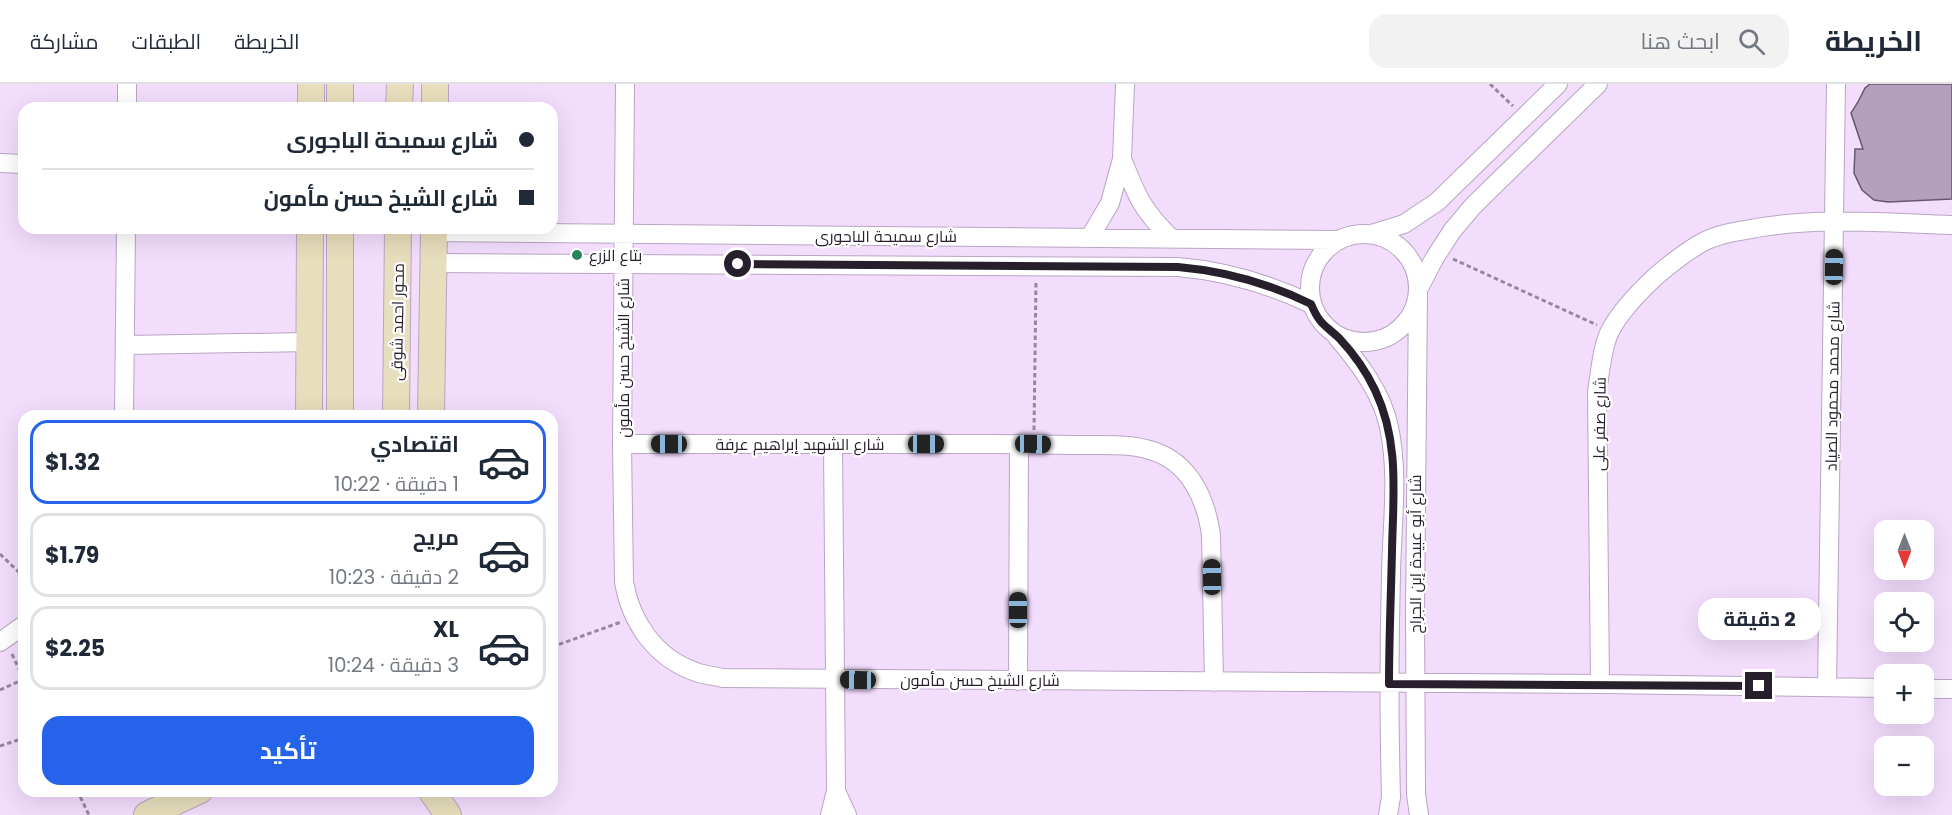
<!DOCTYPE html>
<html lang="ar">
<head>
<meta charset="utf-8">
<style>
	:root { --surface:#fff; --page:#f2f2f3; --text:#1f2937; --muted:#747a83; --line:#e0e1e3; --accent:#2563eb }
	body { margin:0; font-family:Poppins,Cairo,sans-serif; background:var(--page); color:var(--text); direction:rtl; height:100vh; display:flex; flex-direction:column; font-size:22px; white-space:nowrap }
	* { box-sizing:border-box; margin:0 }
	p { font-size:20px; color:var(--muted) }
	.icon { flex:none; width:33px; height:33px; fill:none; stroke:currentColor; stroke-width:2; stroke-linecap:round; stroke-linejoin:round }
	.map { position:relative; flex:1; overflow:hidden; direction:ltr }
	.panel { position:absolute; left:18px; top:326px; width:540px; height:387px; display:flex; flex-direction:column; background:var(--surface); border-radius:18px; box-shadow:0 6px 24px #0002; direction:rtl }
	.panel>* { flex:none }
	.hud { position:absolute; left:18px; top:18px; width:540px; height:132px; border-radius:18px; box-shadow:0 6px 24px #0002; direction:rtl; display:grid; align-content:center; height:132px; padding:0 24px; background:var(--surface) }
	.needle { width:39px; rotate:180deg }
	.controls { position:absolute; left:1874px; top:436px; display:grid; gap:12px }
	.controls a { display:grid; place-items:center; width:60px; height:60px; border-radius:12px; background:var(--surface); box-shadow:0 6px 24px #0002; font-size:30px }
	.end { position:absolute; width:27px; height:27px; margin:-14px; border:8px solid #271f2b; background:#fff; box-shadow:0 0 0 3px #fff }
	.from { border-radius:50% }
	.bubble { position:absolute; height:42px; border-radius:18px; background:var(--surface); box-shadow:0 6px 24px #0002; font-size:20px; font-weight:700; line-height:42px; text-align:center; direction:rtl }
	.car { position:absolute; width:18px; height:36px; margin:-18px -9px; border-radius:8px; box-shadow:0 0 4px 2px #0007; background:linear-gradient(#222 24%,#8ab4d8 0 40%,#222 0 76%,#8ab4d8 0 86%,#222 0) }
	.hud b { display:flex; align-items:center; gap:21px; height:57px; font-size:22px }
	.hud b+b { border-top:2px solid var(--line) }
	.hud i { width:15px; height:15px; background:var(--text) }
	ul { padding:10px 0 0; list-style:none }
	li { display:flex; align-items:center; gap:18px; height:84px; margin:0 12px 9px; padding:0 12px; border:3px solid var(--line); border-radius:18px }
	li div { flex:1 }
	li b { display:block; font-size:22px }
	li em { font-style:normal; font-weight:700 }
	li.selected { border-color:var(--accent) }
	li>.icon { width:54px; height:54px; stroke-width:1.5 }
	.cta { display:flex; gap:12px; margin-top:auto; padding:12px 24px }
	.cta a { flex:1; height:69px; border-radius:18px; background:var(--accent); color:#fff; font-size:24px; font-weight:700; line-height:69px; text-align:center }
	header { display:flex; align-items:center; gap:36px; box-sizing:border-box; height:84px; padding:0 30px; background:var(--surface); border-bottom:2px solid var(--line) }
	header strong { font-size:28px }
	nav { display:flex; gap:33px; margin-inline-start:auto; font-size:21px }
	.search { width:420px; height:54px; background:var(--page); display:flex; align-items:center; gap:15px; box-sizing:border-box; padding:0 21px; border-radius:18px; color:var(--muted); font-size:22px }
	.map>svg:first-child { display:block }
	.building { fill:#b39fbe; stroke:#685772; stroke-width:1.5 }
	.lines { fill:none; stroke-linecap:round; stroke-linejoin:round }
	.street-casing { stroke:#b9a5c4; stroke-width:20 }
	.secondary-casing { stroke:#b9a5c4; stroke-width:28 }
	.path { stroke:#96879e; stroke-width:3; stroke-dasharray:4.5 3; stroke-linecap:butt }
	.street { stroke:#fff; stroke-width:18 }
	.secondary { stroke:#e6debc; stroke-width:26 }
	.route { stroke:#271f2b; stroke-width:8 }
	.poi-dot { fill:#28845a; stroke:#fff; stroke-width:2 }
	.labels { text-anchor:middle; stroke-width:4.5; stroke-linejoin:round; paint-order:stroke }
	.street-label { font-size:16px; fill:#271f2b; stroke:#fff }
	.poi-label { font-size:16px; fill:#271f2b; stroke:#fff; text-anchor:start }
</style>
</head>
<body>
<header>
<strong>الخريطة</strong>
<div class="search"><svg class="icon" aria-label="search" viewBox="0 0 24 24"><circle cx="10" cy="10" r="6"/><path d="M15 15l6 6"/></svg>ابحث هنا</div>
<nav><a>الخريطة</a><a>الطبقات</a><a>مشاركة</a></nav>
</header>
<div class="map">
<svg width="1952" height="731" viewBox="0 0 1952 731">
	<rect width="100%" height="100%" fill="#f2ddfd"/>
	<path class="building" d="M 1870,0 L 1952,0 L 1952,115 L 1888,118 L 1874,116 L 1862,106 L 1854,89 L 1855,65 L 1863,65 L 1851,29 L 1858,18 L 1865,4 Z"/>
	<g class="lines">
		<defs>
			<path id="street" d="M 625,0 L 622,360 L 624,498 C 631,538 655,574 696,588 C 704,591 714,592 723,594 L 1600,600 L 1884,604
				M 127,24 L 127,0
				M 1122,75 C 1137,112 1142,126 1171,154
				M 0,79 L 24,80
				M 434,148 L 1339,156
				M1310 204a54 54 0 1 1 108 0a54 54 0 1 1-108 0Z
				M 1371,150 L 1404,140 L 1437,118 L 1558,0
				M 1090,153 L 1110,119 L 1122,75 L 1125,0
				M 434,179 L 1178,183 C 1225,187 1267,199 1311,220
				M 1419,204 L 1434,175 L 1452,147 L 1473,122 L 1598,0
				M 1418,209 L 1415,530 L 1416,710 L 1419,731
				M 1337,253 C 1359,279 1382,309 1389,343 C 1399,390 1392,441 1391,489 C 1389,564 1389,638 1391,713 L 1388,731
				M 126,261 L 309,258
				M 124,332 L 126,144
				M 622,360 C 746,360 870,360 994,360 C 1026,360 1058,361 1090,361 C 1111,361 1132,360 1153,367 C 1190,379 1206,415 1211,451 L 1214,598
				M 0,558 L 24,541
				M 1018,597 L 1019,360
				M 1600,600 L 1597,308 C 1600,290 1602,261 1611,245 C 1621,227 1639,208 1655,193 C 1670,180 1685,168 1703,158 C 1719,150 1738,147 1756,144 C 1821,133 1886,139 1952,141
				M 1827,603 L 1836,0
				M 1923,605 L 1952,605
				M 836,707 L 847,731
				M 830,731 L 836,707 L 833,360"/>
			<path id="secondary" d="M 311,24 L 311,0
				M 340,24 L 340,0
				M 399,24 L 400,0
				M 435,24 L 435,0
				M 309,332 L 310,144
				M 340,332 L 340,144
				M 396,332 L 398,144
				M 431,332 L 434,144
				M 431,706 L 448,731
				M 147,731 L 200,706"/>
		</defs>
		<use href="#street" class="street-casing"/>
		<use href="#secondary" class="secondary-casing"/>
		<path class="path" d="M 1490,0 L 1513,22
			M 1453,175 L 1597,241
			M 1034,346 L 1036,197
			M 0,470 L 24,493
			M 552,563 L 621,538
			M 12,570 L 24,596
			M 0,606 L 24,595
			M 0,662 L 24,654
			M 77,706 L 89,731"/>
		<use href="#street" class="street"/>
		<use href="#secondary" class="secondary"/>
	</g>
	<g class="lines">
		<path class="route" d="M 738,180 L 1178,183 C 1225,187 1268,199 1311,220 C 1320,241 1324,240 1339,254 C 1354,270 1366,287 1375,306 C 1400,359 1393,412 1392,467 C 1391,512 1389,556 1389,600 L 1759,602"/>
	</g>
	<circle class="poi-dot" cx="577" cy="171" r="6"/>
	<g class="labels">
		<g class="street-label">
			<text x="886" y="158">شارع سميحة الباجورى</text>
			<text transform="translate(397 238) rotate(-89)" y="6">محور احمد شوقى</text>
			<text transform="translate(623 274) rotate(-90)" y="6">شارع الشيخ حسن مأمون</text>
			<text transform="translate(1832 302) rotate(-89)" y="6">شارع محمد محمود الصياد</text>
			<text transform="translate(1599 340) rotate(-89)" y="6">شارع صفر على</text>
			<text x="800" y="366">شارع الشهيد إبراهيم عرفة</text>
			<text transform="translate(1415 470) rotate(-90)" y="6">شارع أبو عبيدة إبن الجراح</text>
			<text x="980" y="602">شارع الشيخ حسن مأمون</text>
		</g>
		<g class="poi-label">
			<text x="589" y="177">بتاع الزرع</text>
		</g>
	</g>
</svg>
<div class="controls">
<a><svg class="needle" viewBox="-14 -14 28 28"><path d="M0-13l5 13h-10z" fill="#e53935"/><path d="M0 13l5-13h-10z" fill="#747a83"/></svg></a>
<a><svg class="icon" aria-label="locate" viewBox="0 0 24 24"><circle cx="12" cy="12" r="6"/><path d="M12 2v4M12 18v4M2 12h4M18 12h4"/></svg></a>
<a>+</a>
<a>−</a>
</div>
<i class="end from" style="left:738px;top:180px"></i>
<i class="end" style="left:1759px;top:602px"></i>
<div class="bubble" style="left:1698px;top:514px;width:123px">2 دقيقة</div>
<i class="car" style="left:1834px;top:183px;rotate:1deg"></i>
<i class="car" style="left:669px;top:360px;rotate:270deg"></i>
<i class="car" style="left:926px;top:360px;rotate:90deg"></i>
<i class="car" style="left:1033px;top:360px;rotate:91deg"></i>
<i class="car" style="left:1212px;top:493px;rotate:359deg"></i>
<i class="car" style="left:1018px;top:526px;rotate:0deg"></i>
<i class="car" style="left:858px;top:596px;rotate:271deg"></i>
<div class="hud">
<b><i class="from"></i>شارع سميحة الباجورى</b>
<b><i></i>شارع الشيخ حسن مأمون</b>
</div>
<section class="panel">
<ul>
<li class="selected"><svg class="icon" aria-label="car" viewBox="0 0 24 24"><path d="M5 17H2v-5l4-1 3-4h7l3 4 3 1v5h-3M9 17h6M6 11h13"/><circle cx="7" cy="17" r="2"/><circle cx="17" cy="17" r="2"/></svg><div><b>اقتصادي</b><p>1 دقيقة · 10:22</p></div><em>$1.32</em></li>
<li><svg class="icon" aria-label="car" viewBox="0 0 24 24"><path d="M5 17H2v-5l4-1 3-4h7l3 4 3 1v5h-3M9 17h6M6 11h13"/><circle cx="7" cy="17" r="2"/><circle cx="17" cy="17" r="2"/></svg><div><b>مريح</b><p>2 دقيقة · 10:23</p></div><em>$1.79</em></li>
<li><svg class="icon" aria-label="car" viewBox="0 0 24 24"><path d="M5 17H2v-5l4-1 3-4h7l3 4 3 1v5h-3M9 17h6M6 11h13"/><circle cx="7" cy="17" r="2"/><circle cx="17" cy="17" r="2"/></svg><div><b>XL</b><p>3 دقيقة · 10:24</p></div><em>$2.25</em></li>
</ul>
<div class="cta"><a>تأكيد</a></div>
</section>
</div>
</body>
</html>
